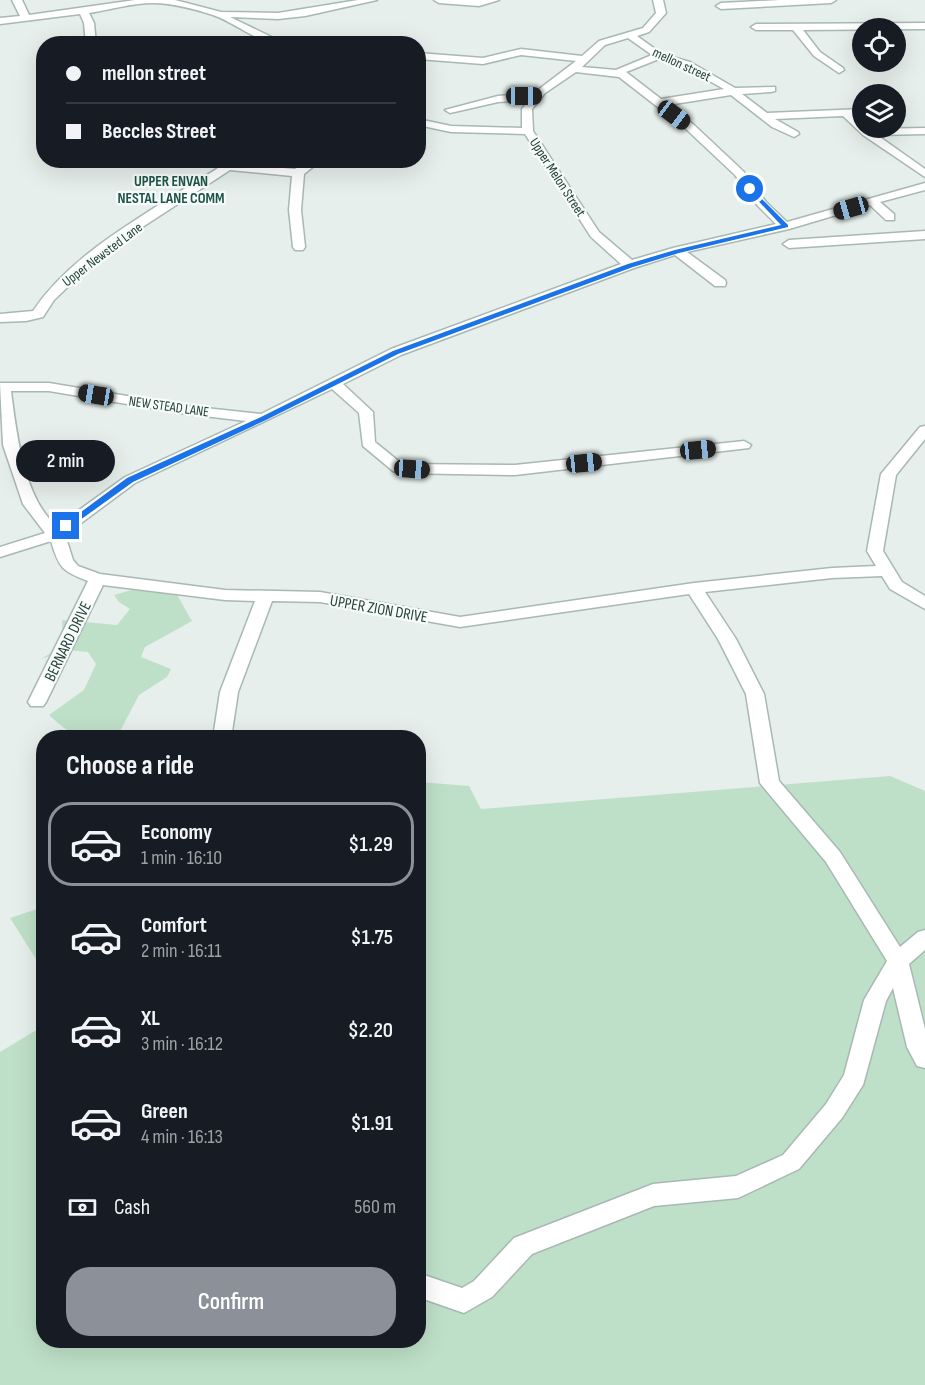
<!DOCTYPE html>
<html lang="en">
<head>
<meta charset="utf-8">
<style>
	:root { --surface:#171b24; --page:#20242c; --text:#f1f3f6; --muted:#9ea1a6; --line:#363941; --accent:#8c9099 }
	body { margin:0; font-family:"Sofia Sans Condensed",sans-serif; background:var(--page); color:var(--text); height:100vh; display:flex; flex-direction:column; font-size:22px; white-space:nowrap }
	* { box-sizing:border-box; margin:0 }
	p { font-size:20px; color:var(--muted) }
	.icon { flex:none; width:33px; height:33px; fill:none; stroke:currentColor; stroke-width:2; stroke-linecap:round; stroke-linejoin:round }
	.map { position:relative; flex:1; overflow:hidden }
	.details { position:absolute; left:36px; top:730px; width:390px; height:618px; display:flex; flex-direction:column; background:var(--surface); border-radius:24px; box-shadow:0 6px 24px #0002 }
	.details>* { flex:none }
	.banner { position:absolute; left:36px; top:36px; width:390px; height:132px; border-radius:24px; box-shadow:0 6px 24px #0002; display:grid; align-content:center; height:132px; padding:0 30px; background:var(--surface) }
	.tools { position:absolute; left:852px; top:18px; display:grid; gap:12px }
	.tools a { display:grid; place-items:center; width:54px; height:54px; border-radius:50%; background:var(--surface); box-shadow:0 6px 24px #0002; font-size:30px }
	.end { position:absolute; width:27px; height:27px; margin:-14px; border:8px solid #1a73e8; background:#fff; box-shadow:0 0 0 3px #fff }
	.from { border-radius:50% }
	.bubble { position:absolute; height:42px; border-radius:21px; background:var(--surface); box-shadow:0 6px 24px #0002; font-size:20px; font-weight:600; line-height:42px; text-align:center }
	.car { position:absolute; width:18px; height:36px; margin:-18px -9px; border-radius:8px; box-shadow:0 0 4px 2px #0007; background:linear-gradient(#222 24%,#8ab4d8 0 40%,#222 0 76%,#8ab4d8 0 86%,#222 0) }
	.banner b { display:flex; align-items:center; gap:21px; height:57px; font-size:22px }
	.banner b+b { border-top:2px solid var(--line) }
	.banner i { width:15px; height:15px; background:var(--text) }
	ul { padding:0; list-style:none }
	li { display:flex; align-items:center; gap:18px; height:84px; margin:0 12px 9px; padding:0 18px; border:3px solid transparent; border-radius:24px }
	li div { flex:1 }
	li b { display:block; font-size:22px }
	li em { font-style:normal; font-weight:600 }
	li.on { border-color:var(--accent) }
	li>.icon { width:54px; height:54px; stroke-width:1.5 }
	h2 { padding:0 30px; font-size:27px; line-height:72px }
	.pay { display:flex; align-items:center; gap:15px; height:66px; padding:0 30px; font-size:22px }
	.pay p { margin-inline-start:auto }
	.primary-button { display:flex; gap:12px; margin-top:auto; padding:12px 30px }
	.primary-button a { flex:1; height:69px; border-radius:24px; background:var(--accent); color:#fff; font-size:24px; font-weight:600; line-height:69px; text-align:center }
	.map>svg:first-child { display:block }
	.green { fill:#bfe0c8 }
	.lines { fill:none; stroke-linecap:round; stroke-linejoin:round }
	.minor-casing { stroke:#a8b8b2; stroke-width:3 }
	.minor { fill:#fff; fill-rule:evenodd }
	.route { fill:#1a73e8 }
	.labels { text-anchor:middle; stroke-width:4.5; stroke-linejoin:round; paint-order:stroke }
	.far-street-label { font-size:14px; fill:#24423a; stroke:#f7fbf9 }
	.far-neighbourhood-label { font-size:15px; font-weight:bold; fill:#1f5548; stroke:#f7fbf9 }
	.street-label { font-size:16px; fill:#24423a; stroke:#f7fbf9 }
</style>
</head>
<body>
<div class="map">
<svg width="925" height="1385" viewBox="0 0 925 1385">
	<rect width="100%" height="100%" fill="#e6efeb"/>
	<path class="green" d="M 132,590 L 177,595 L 192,621 L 145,647 L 141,657 L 171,669 L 167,677 L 139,695 L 118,735 C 111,739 106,738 99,738 C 76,738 66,731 49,715 L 84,690 L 96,664 L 88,652 L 68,650 L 41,659 C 61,648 64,643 62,620 L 117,625 L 130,609 L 119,602 L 114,595 Z
		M 890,776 L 925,791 L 925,1385 L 0,1385 L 0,1052 L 43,1026 L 44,1341 L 418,1341 L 419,782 L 469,786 L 481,809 Z
		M 43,907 L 44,907 L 43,970 L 10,918 Z"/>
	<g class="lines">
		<defs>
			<path id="minor" d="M 12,0 L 22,0 L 29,15 L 135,0 L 175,0 L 221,12 L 278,13 L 358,0 L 377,0 L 305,16 L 278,19 L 230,17 L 286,44 C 256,44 239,24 213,15 C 194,9 173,3 153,3 C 132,3 109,10 89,13 L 94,23 L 96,44 L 86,44 L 84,23 L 80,14 L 0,24 L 0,18 L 20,16 Z
				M 434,0 L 499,0 L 479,6 L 439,3 Z
				M 653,0 L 663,0 L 666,13 L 649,32 L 637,36 L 662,54 L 690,62 L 735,88 L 775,87 L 775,91 L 771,92 L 742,94 L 767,113 L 862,109 L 862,115 L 855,115 L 862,123 L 862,128 L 869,129 L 925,128 L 925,134 L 877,135 L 925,169 L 925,177 L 863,135 L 843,116 L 775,119 L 798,132 L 799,134 L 794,137 L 772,127 L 731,95 L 668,105 L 694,125 L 743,171 L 766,202 L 787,222 L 925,183 L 925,190 L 880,202 L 894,214 L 894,220 L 886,220 L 870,205 L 789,229 L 687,252 L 725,280 L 726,283 L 725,286 L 715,286 L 675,255 L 634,268 L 401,355 L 343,384 L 373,412 L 375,442 L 402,464 L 515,465 L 744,441 L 751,445 L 749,448 L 515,475 L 398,473 L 393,471 L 363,446 L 359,413 L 332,389 L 135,483 L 65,535 L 73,560 L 78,566 L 100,574 L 225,590 L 320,592 L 460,617 L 694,583 L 832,568 L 876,566 L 867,551 L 881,474 L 920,427 L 925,426 L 925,439 L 896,475 L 883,551 L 902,582 L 925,596 L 925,609 L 890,589 L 882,576 L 832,578 L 705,592 L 736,639 L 764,694 L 779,781 L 840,852 L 900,947 L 918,932 L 925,930 L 925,950 L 909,964 L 925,1029 L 925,1068 L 917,1066 L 907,1047 L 893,988 L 886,1001 L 863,1085 L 842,1118 L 799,1169 L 738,1198 L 654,1206 L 532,1254 L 492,1297 L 464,1313 L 418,1297 L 418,1273 L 462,1288 L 474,1281 L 514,1238 L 653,1184 L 736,1176 L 783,1155 L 826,1104 L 844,1075 L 864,1000 L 887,961 L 826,862 L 760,783 L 746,694 L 718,639 L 689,594 L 460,627 L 320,602 L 272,601 L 238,692 L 231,738 L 213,738 L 220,692 L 255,601 L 225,600 L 103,585 L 46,702 L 43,706 L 31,706 L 28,702 L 88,581 C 62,571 59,568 51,541 L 0,557 L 0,547 L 45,533 L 23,504 L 3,445 L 0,383 L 49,383 L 187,406 L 261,414 L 391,349 L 621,264 L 591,237 L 525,134 L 451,132 L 418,125 L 418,119 L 451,126 L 522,128 L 522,109 L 529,100 L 498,102 L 450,113 L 445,110 L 498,96 L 534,93 L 576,61 L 521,55 L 483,64 L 418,59 L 418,53 L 483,58 L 521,49 L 582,56 L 599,41 L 643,28 L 656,13 ZM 628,38 L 652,55 L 616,70 L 582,67 L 605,45 ZM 659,59 L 682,66 L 724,89 L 661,99 L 626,72 ZM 576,72 L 619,77 L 686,129 L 735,175 L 758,206 L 776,224 L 673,248 L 632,260 L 599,232 L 533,131 L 532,109 L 545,93 ZM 11,391 L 49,391 L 187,414 L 246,421 L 125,477 L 57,526 C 24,500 16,431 11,391 Z
				M 780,0 L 836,0 L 831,3 L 721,9 L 716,6 L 721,3 Z
				M 925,23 L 925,29 L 803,30 L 820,52 L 843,68 L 844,70 L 839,73 L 814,56 L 793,30 L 756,30 L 751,27 L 756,24 Z
				M 229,160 L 241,160 L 238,164 L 295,169 L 306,160 L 331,160 L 314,166 L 304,174 L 301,210 L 305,247 L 303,250 L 295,250 L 293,247 L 289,210 L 292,176 L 230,170 L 144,226 L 93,263 L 54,300 L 43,317 L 26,321 L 0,322 L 0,314 L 33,311 C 70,256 135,221 190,185 C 203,177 217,170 229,160 Z
				M 925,231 L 925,239 L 789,248 L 783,244 L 789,240 Z"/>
		</defs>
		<use href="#minor" class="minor-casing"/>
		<use href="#minor" class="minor"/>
	</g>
	<path class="route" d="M 750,187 L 788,225 L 788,227 L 679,253 L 633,267 L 398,354 L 266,420 L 133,482 L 69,528 L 62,526 L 127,478 L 261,417 L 393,351 L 628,264 L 675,250 L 781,225 L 748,190 Z"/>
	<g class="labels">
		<g class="far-street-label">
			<text transform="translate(682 64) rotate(25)" y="5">mellon street</text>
			<text transform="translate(558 177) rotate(57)" y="5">Upper Melon Street</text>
			<text transform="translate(102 254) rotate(-37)" y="5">Upper Newsted Lane</text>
			<text transform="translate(169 406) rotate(8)" y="5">NEW STEAD LANE</text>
		</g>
		<g class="far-neighbourhood-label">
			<text x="171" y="186">UPPER ENVAN<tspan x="171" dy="17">NESTAL LANE COMM</tspan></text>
		</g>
		<g class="street-label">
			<text transform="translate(379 608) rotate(10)" y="6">UPPER ZION DRIVE</text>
			<text transform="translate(67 641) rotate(-64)" y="6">BERNARD DRIVE</text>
		</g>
	</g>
</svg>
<div class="tools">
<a><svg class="icon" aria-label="locate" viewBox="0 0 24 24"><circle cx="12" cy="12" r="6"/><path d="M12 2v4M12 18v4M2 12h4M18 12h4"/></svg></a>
<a><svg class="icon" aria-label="layers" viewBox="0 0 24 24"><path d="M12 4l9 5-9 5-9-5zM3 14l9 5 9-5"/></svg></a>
</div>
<i class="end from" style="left:750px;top:189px"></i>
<i class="end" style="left:66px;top:526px"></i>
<div class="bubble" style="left:16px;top:440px;width:99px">2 min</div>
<i class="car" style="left:524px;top:96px;rotate:90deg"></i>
<i class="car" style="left:674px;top:115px;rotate:127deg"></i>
<i class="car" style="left:851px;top:208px;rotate:254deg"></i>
<i class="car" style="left:96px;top:395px;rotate:280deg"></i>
<i class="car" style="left:698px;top:450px;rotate:84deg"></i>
<i class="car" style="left:584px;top:463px;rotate:84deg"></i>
<i class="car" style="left:412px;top:469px;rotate:94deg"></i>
<div class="banner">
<b><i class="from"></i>mellon street</b>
<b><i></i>Beccles Street</b>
</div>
<section class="details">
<h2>Choose a ride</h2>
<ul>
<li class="on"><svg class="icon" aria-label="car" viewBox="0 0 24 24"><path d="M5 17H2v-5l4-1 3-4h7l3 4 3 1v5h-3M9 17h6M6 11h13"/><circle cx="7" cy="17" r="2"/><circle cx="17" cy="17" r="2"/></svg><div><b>Economy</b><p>1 min · 16:10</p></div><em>$1.29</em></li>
<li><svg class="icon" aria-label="car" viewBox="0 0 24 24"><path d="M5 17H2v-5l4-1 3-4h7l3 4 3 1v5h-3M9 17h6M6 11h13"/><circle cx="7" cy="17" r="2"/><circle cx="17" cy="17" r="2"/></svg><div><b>Comfort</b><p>2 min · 16:11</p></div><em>$1.75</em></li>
<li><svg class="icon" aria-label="car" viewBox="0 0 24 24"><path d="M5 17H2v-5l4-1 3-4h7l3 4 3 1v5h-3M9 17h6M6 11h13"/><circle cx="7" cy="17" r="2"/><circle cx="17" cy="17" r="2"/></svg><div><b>XL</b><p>3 min · 16:12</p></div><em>$2.20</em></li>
<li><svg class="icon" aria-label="car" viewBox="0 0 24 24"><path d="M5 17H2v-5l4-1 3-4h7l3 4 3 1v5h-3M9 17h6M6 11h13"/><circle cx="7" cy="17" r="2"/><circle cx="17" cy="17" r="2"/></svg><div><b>Green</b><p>4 min · 16:13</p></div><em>$1.91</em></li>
</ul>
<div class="pay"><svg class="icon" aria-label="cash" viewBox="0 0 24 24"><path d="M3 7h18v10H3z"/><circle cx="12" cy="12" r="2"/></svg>Cash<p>560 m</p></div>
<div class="primary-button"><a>Confirm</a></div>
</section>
</div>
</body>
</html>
